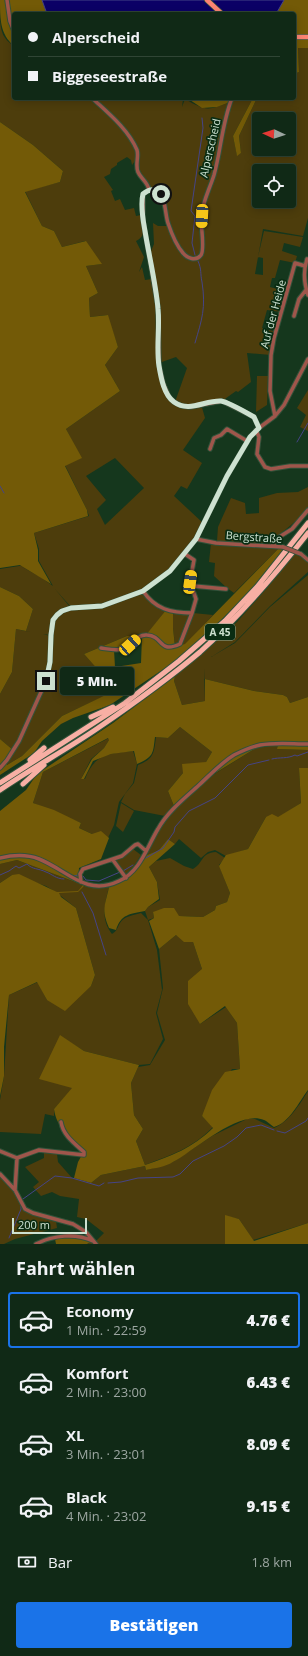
<!DOCTYPE html>
<html lang="de">
<head>
<meta charset="utf-8">
<style>
	:root { --surface:#102916; --page:#19311f; --text:#f1f3f6; --muted:#9ca6a1; --line:#304535; --accent:#1a73e8 }
	body { margin:0; font-family:"Open Sans",sans-serif; background:var(--page); color:var(--text); height:100vh; display:flex; flex-direction:column; font-size:15px; white-space:nowrap }
	* { box-sizing:border-box; margin:0 }
	p { font-size:13px; color:var(--muted) }
	.icon { flex:none; width:22px; height:22px; fill:none; stroke:currentColor; stroke-width:2; stroke-linecap:round; stroke-linejoin:round }
	.map { position:relative; height:1244px; overflow:hidden }
	.sheet { display:flex; flex-direction:column; background:var(--surface); flex:1 }
	.sheet>* { flex:none }
	.banner { position:absolute; left:12px; top:12px; width:284px; height:88px; border-radius:4px; box-shadow:0 2px 10px #0003,0 0 0 1px var(--line); display:grid; align-content:center; height:88px; padding:0 16px; background:var(--surface) }
	.needle { width:26px; rotate:273deg }
	.fabs { position:absolute; left:252px; top:112px; display:grid; gap:8px }
	.fabs a { display:grid; place-items:center; width:44px; height:44px; border-radius:4px; background:var(--surface); box-shadow:0 2px 10px #0003,0 0 0 1px var(--line); font-size:20px }
	.scale { position:absolute; left:12px; bottom:10px; width:75px; box-sizing:border-box; padding-left:4px; border:2px solid #cde1d0; border-top:0; font-size:11px; line-height:14px; white-space:nowrap; color:#cde1d0; -webkit-text-stroke:3px #0a2d13; paint-order:stroke }
	.end { position:absolute; width:18px; height:18px; margin:-9px; border:5px solid #cde1d0; background:#111; box-shadow:0 0 0 2px #111 }
	.from { border-radius:50% }
	.bubble { position:absolute; height:28px; border-radius:4px; background:var(--surface); box-shadow:0 2px 10px #0003,0 0 0 1px var(--line); font-size:13px; font-weight:800; line-height:28px; text-align:center }
	.car { position:absolute; width:12px; height:24px; margin:-12px -6px; border-radius:5px; box-shadow:0 0 3px 1px #0007; background:linear-gradient(#f5c518 24%,#345 0 40%,#f5c518 0 76%,#345 0 86%,#f5c518 0) }
	.banner b { display:flex; align-items:center; gap:14px; height:38px; font-size:15px }
	.banner b+b { border-top:1px solid var(--line) }
	.banner i { width:10px; height:10px; background:var(--text) }
	ul { padding:0; list-style:none }
	li { display:flex; align-items:center; gap:12px; height:56px; margin:0 8px 6px; padding:0 8px; border:2px solid transparent; border-radius:4px }
	li div { flex:1 }
	li b { display:block; font-size:15px }
	li em { font-style:normal; font-weight:800 }
	li.on { border-color:var(--accent) }
	li>.icon { width:36px; height:36px; stroke-width:1.5 }
	h2 { padding:0 16px; font-size:18px; line-height:48px }
	.pay { display:flex; align-items:center; gap:10px; height:44px; padding:0 16px; font-size:15px }
	.pay p { margin-inline-start:auto }
	.primary-button { display:flex; gap:8px; margin-top:auto; padding:8px 16px }
	.primary-button a { flex:1; height:46px; border-radius:4px; background:var(--accent); color:#fff; font-size:16px; font-weight:800; line-height:46px; text-align:center }
	.map>svg:first-child { display:block }
	.green { fill:#4d3d0c; fill-rule:evenodd }
	.forest { fill:#735a07; fill-rule:evenodd }
	.water { fill:#0b0066; stroke:#454486 }
	.lines { fill:none; stroke-linecap:round; stroke-linejoin:round }
	.stream { stroke:#454486; stroke-width:1 }
	.minor-casing { stroke:#32523a; stroke-width:5.5 }
	.major-casing { stroke:#32523a; stroke-width:6 }
	.highway-casing { stroke:#32523a; stroke-width:7 }
	.minor { stroke:#9f564b; stroke-width:3.5 }
	.major { stroke:#fc8473; stroke-width:4.5 }
	.highway { stroke:#f8afa4; stroke-width:5 }
	.minor-bridge-casing { stroke:#32523a; stroke-width:5.5; stroke-linecap:butt }
	.minor-bridge { stroke:#9f564b; stroke-width:3.5 }
	.route { stroke:#cde1d0; stroke-width:5 }
	.labels { text-anchor:middle; stroke-width:3.5; stroke-linejoin:round; paint-order:stroke }
	.shield { fill:#0a2d13; stroke:#92ab97; stroke-width:1 }
	.shield-label { font-size:10px; font-weight:bold; fill:#cde1d0 }
	.street-label { font-size:11px; fill:#cde1d0; stroke:#0a2d13 }
</style>
</head>
<body>
<div class="map">
<svg width="308" height="1244" viewBox="0 0 308 1244">
	<rect width="100%" height="100%" fill="#15371d"/>
	<path class="green" d="M 0,20 C 1,32 3,39 14,46 L 14,98 L 91,98 C 109,116 129,132 138,157 L 132,165 L 131,160 L 127,157 L 117,163 L 117,165 L 111,169 L 110,174 L 104,177 L 113,190 L 111,191 L 115,201 L 120,199 L 125,210 L 134,208 L 136,216 L 141,215 C 143,226 147,236 136,241 L 144,257 L 139,272 L 142,267 L 145,280 L 152,279 L 158,307 L 159,365 L 169,397 L 182,407 L 201,404 L 205,418 L 183,450 L 202,463 L 187,489 L 181,486 L 174,496 L 203,523 C 190,549 169,576 143,590 C 136,594 127,596 119,599 L 117,595 L 119,599 L 102,605 L 71,607 L 55,589 L 70,607 C 55,613 53,620 50,635 L 43,634 L 50,636 L 50,662 L 41,693 L 13,750 L 0,739 L 0,694 L 12,672 L 16,629 L 30,632 L 26,631 L 33,609 L 19,596 L 0,587 L 0,569 L 19,566 L 35,560 L 48,580 L 20,566 L 39,576 L 53,586 L 39,561 L 39,549 L 34,533 L 89,516 L 87,510 L 65,465 L 81,458 L 66,429 L 120,391 L 105,365 L 118,347 L 107,315 L 90,317 L 89,298 L 98,293 L 86,266 L 101,264 L 85,241 L 62,247 L 54,231 L 42,226 L 25,191 L 60,182 L 63,171 L 33,145 L 0,122 ZM 115,458 L 144,488 L 105,525 L 97,509 L 106,500 L 86,476 Z
		M 298,48 L 308,48 L 308,218 L 303,236 L 263,229 L 255,274 L 263,275 L 263,258 L 258,257 L 264,231 L 303,237 L 300,247 L 284,243 L 282,251 L 297,256 L 295,263 L 280,260 L 275,278 L 272,278 L 270,287 L 288,292 L 281,312 L 267,310 L 262,328 L 276,332 L 271,355 L 247,353 L 251,382 L 238,392 L 236,391 L 222,401 L 190,406 L 183,406 L 175,402 L 187,368 L 176,357 L 159,363 L 159,307 L 149,256 L 154,244 L 153,223 L 158,226 L 168,226 L 182,254 C 187,260 194,261 201,257 C 206,249 202,238 202,229 C 202,207 209,194 214,174 C 208,185 201,202 200,215 C 200,227 204,246 199,256 C 175,266 166,209 162,194 L 150,188 L 146,180 L 139,172 L 138,154 L 129,134 L 93,98 L 180,98 L 183,99 L 182,107 L 185,99 C 206,111 207,111 230,102 L 227,112 L 233,98 L 253,98 L 233,136 L 237,155 L 241,153 L 239,136 L 257,98 L 294,98 L 294,74 L 299,72 ZM 259,119 L 289,119 L 289,149 L 259,149 ZM 259,171 L 289,171 L 289,201 L 259,201 Z
		M 257,376 L 268,376 L 267,405 L 256,412 Z
		M 308,390 L 308,431 L 300,427 L 306,415 L 297,408 Z
		M 308,487 L 308,507 L 297,520 L 273,540 L 271,544 L 217,541 L 218,527 L 231,498 L 245,503 L 246,514 L 259,513 L 259,498 L 277,493 L 298,492 Z
		M 211,543 L 279,548 L 234,593 L 227,588 L 214,576 L 215,563 L 209,562 Z
		M 295,553 L 308,561 L 308,572 L 270,606 L 235,642 L 211,657 L 235,643 L 270,607 L 308,575 L 308,697 L 290,703 L 287,697 L 283,695 L 254,691 L 205,679 L 204,680 L 204,668 L 205,701 L 182,705 L 174,681 L 175,676 L 237,622 L 266,589 Z
		M 142,592 L 147,597 L 166,610 L 147,635 L 127,636 L 84,654 L 117,690 L 62,716 L 22,756 L 7,765 L 6,762 L 38,704 L 47,682 L 51,635 L 54,621 L 58,615 L 71,608 L 93,607 Z
		M 173,611 L 213,615 L 185,645 L 175,646 L 173,628 Z
		M 180,727 L 212,752 L 206,762 L 183,773 L 168,791 L 174,806 L 165,816 L 134,810 L 121,802 L 125,794 L 134,783 L 138,765 C 154,759 154,753 156,737 L 168,738 Z
		M 109,738 L 109,740 L 104,748 L 91,759 L 81,779 L 85,779 C 95,753 109,754 133,751 L 137,764 L 133,783 L 119,802 L 114,825 L 108,838 L 103,834 L 92,834 L 79,828 L 81,823 L 33,803 L 43,772 Z
		M 277,745 L 277,749 L 308,750 L 308,768 L 299,768 L 301,803 L 278,818 L 266,817 L 248,849 L 226,856 L 215,850 L 208,852 L 201,858 L 179,839 L 175,844 L 168,839 L 159,850 L 145,856 L 159,829 L 170,814 L 208,778 L 256,748 Z
		M 121,803 L 134,811 L 123,832 L 116,826 Z
		M 133,849 L 141,855 L 134,866 L 125,875 L 115,861 L 123,857 Z
		M 216,852 L 225,858 L 219,865 L 230,893 L 227,902 L 216,906 L 215,910 L 203,917 L 179,916 L 153,912 L 154,918 L 148,920 L 157,950 L 162,990 L 156,1013 L 163,1039 L 150,1064 L 139,1065 L 84,1051 L 60,1036 L 73,1088 L 54,1109 L 54,1116 L 45,1114 L 41,1134 L 0,1132 L 0,1100 L 4,1076 L 9,995 L 38,982 L 47,1000 L 91,986 L 95,975 L 76,908 L 57,893 L 46,886 L 12,875 L 0,883 L 0,864 L 17,860 L 83,885 L 83,887 L 84,886 L 95,888 L 109,887 C 105,903 100,919 112,934 C 117,931 117,928 120,923 C 124,916 134,915 141,913 L 148,920 L 145,911 L 148,907 L 160,900 L 157,882 L 149,867 L 156,861 L 170,858 L 184,866 L 193,869 C 204,863 200,853 216,852 Z
		M 176,935 L 193,942 L 202,969 L 200,1024 L 226,1007 L 237,1023 L 240,1069 L 232,1069 L 202,1116 L 213,1127 C 191,1149 173,1154 145,1165 L 136,1141 L 143,1129 L 134,1115 L 131,1083 L 138,1067 L 150,1065 L 165,1040 L 157,1013 L 163,988 L 159,949 Z
		M 308,1091 L 308,1223 L 253,1240 L 239,1219 L 225,1216 L 225,1244 L 87,1244 L 92,1241 L 95,1242 L 104,1233 L 86,1219 L 77,1217 L 79,1199 L 60,1196 L 52,1192 L 41,1196 L 33,1187 L 39,1182 L 25,1167 L 44,1158 L 44,1150 L 57,1154 L 58,1162 L 73,1179 L 74,1178 L 91,1183 L 101,1175 L 145,1166 L 146,1170 L 173,1162 L 212,1136 L 247,1119 L 255,1119 L 274,1128 C 289,1122 300,1104 308,1091 Z
		M 0,1175 L 14,1190 L 25,1209 L 56,1221 L 57,1228 L 15,1239 L 4,1244 L 0,1244 Z"/>
	<path class="forest" d="M 0,0 L 42,0 L 47,14 L 14,14 L 14,46 C 0,34 0,19 0,0 Z
		M 284,0 L 308,0 L 308,48 L 298,48 L 299,72 L 294,74 L 294,14 L 276,14 Z
		M 187,98 L 232,98 L 230,102 L 217,107 L 202,108 Z
		M 253,98 L 257,98 L 239,136 L 241,153 L 237,156 L 233,136 Z
		M 0,122 L 33,145 L 63,171 L 60,182 L 25,192 L 42,226 L 54,231 L 62,247 L 86,241 L 102,264 L 86,266 L 98,293 L 89,298 L 90,317 L 108,315 L 118,347 L 105,365 L 120,391 L 66,429 L 82,458 L 65,466 L 87,510 L 88,516 L 34,533 L 38,550 L 38,561 L 51,584 L 20,565 L 0,568 Z
		M 279,548 L 286,549 L 255,586 L 210,631 L 177,660 L 110,705 L 73,718 L 61,724 L 42,741 L 34,753 L 0,775 L 0,739 L 13,750 L 6,760 L 7,765 L 22,756 L 62,716 L 116,690 L 84,654 L 127,636 L 146,635 L 166,610 L 173,611 L 173,628 L 175,647 L 185,644 ZM 142,636 L 141,663 L 115,667 L 114,650 L 126,648 Z
		M 0,587 L 19,596 L 33,609 L 26,631 L 16,629 L 12,672 L 0,694 Z
		M 175,676 L 174,681 L 182,705 L 205,701 L 205,679 L 254,691 L 283,695 L 287,697 L 290,703 L 308,697 L 308,750 L 277,749 L 278,743 L 256,748 L 204,780 L 174,806 L 168,791 L 183,773 L 182,764 L 206,762 L 212,752 L 180,727 L 168,738 L 155,737 C 153,753 154,757 137,764 L 134,751 L 111,754 L 93,761 L 84,779 L 81,779 L 92,759 L 104,748 L 109,740 L 108,738 L 43,772 L 33,803 L 54,810 L 81,823 L 79,828 L 92,834 L 101,831 L 109,838 L 101,859 L 79,868 L 78,883 L 17,860 L 0,864 L 0,811 L 26,790 L 37,774 L 113,723 Z
		M 299,768 L 308,768 L 308,1090 C 299,1102 289,1123 274,1127 C 271,1125 267,1121 264,1120 C 239,1109 194,1151 173,1162 C 165,1167 155,1168 146,1170 L 145,1166 L 101,1175 L 91,1183 L 74,1178 L 78,1162 L 83,1153 C 72,1140 56,1127 54,1109 L 72,1088 L 39,1079 L 60,1035 L 84,1051 L 139,1065 L 131,1083 L 134,1115 L 143,1129 L 136,1141 L 145,1165 C 173,1155 191,1149 213,1128 L 202,1116 L 212,1090 L 225,1072 L 240,1069 L 237,1023 L 225,1006 L 200,1024 L 188,1004 L 188,981 L 202,969 L 193,942 L 184,942 L 176,935 L 159,949 L 149,921 L 154,918 L 153,912 L 164,908 L 174,908 L 179,916 L 203,917 L 215,910 L 216,906 L 227,902 L 230,893 L 219,866 L 226,855 L 248,849 L 266,817 L 272,814 L 278,817 L 301,803 Z
		M 168,839 L 175,844 L 149,867 L 157,882 L 159,899 L 148,907 L 145,911 C 130,914 121,914 116,930 L 109,928 C 101,909 105,906 109,887 L 95,888 L 84,886 L 78,892 L 59,893 L 61,897 L 76,908 L 95,975 L 91,986 L 65,1011 L 47,1000 L 37,982 L 9,995 L 4,1047 L 4,1076 L 0,1096 L 0,883 L 12,875 L 19,874 L 57,892 L 78,891 L 83,885 L 95,888 L 110,886 L 126,879 L 145,856 L 159,850 Z
		M 225,1215 L 239,1219 L 254,1241 L 308,1223 L 308,1244 L 225,1244 Z
		M 72,1236 L 92,1241 L 87,1244 L 56,1244 L 55,1239 Z"/>
	<path class="water" d="M 42,0 L 284,0 L 276,14 L 47,14 Z"/>
	<g class="lines">
		<path class="stream" d="M 195,255 L 192,243 L 195,216 L 191,211 L 203,128 L 202,118
			M 195,343 C 202,319 206,308 202,282 C 200,273 202,270 198,261
			M 297,442 L 308,423
			M 0,486 L 4,493
			M 272,759 C 280,757 287,759 295,755 L 297,756 L 308,752
			M 146,858 L 163,848 L 174,832 L 175,827 L 189,811 L 215,798 L 248,765 L 269,760
			M 123,871 L 133,865
			M 0,875 L 9,871 L 16,866 L 19,868 L 27,864 C 33,870 38,868 46,872 C 52,874 56,879 64,879
			M 74,876 L 78,875
			M 83,876 L 86,880 L 99,881 L 120,872
			M 82,892 L 93,913 L 106,955
			M 277,1131 L 285,1133 L 306,1121 L 308,1118
			M 108,1183 L 121,1182 L 138,1178 L 173,1177 L 180,1174 L 193,1161 L 224,1146 L 237,1137 L 246,1128 L 261,1125 L 274,1130
			M 23,1199 L 55,1176 L 72,1178 L 99,1186 L 104,1183
			M 9,1238 L 21,1209 L 21,1206"/>
		<defs>
			<path id="minor" d="M 7,0 L 10,21 L 14,31
				M 92,98 C 108,113 128,129 137,150 C 139,157 135,165 138,172 C 141,179 148,182 149,190
				M 232,98 C 222,123 221,150 214,175 C 209,191 202,202 201,219 C 201,227 205,249 201,255 C 196,262 187,258 183,253 C 176,245 171,232 168,223 C 165,214 166,198 158,191 L 149,190 L 143,194 L 143,220 L 158,307 L 159,365 L 163,383 L 169,397 L 174,402 L 182,406 L 190,407 L 222,401 L 254,417 L 259,428
				M 307,259 C 303,271 304,283 308,295
				M 294,316 L 299,299 L 306,290
				M 275,416 L 270,391 L 271,355 L 274,338 L 295,263 L 305,266
				M 256,430 L 259,437 L 257,454 L 265,467 L 271,469 L 290,466 L 308,466
				M 210,449 L 214,438 L 221,435 L 227,429 L 247,441
				M 196,539 L 216,543 L 283,547
				M 273,546 L 276,539 L 292,529 L 308,510
				M 301,554 L 308,560
				M 193,586 L 226,589
				M 143,591 C 155,609 171,613 192,613 L 196,599 L 190,582 L 194,560 L 185,554
				M 101,648 C 108,649 116,651 123,649 C 132,647 136,634 147,635 C 164,636 158,654 180,644 L 192,613
				M 0,768 L 7,760 L 19,741 L 46,681 L 50,662 L 51,635 L 53,620 L 57,615 L 62,611 L 71,608 L 102,606 L 143,591 L 170,571 L 196,539 L 227,476 L 250,437 L 259,428 L 275,416 L 284,405 L 308,359
				M 0,858 C 13,855 26,854 39,859 C 67,870 86,897 119,881 C 140,872 147,847 158,829 C 168,811 185,798 199,785 C 210,775 221,763 234,755 C 242,751 251,747 260,745 C 275,742 292,744 308,744
				M 113,860 L 126,878
				M 81,882 L 80,874 L 83,869 L 122,856 L 135,845 L 138,844 L 146,851
				M 61,1122 C 63,1135 74,1143 84,1152 L 84,1155
				M 0,1151 L 17,1158
				M 0,1174 L 15,1190 L 25,1209 L 33,1213 L 73,1224 L 86,1232 L 96,1244
				M 15,1190 L 17,1158 L 39,1150 L 84,1155
				M 36,1244 C 53,1235 76,1233 93,1241"/>
			<path id="major" d="M 207,0 L 222,14
				M 294,37 L 308,37"/>
			<path id="highway" d="M 91,717 L 113,707
				M 30,760 L 44,748
				M 0,783 L 125,703 L 179,661 L 225,621 L 257,587 L 308,523
				M 23,784 L 44,765
				M 0,790 C 32,768 66,750 98,728 C 133,704 168,679 200,652 C 240,616 275,575 308,533"/>
		</defs>
		<use href="#minor" class="minor-casing"/>
		<use href="#major" class="major-casing"/>
		<use href="#highway" class="highway-casing"/>
		<use href="#minor" class="minor"/>
		<use href="#major" class="major"/>
		<use href="#highway" class="highway"/>
		<defs>
			<path id="minor-bridge" d="M 283,547 L 301,554"/>
		</defs>
		<use href="#minor-bridge" class="minor-bridge-casing"/>
		<use href="#minor-bridge" class="minor-bridge"/>
	</g>
	<g class="lines">
		<path class="route" d="M 46,681 L 50,662 L 51,635 L 53,620 L 57,615 L 62,611 L 71,608 L 102,606 L 143,591 L 170,571 L 196,539 L 227,476 L 250,437 L 259,428 L 254,417 C 247,413 228,402 221,401 C 205,400 189,413 174,402 C 164,395 161,378 159,366 C 156,347 160,328 158,309 C 156,284 149,256 145,231 C 143,220 140,205 143,194 C 149,189 155,188 161,194"/>
	</g>
	<g class="labels">
		<rect class="shield" x="205" y="624" width="30" height="16" rx="3"/>
		<g class="shield-label">
			<text x="220" y="636">A 45</text>
		</g>
		<g class="street-label">
			<text transform="translate(210 148) rotate(-77)" y="4">Alperscheid</text>
			<text transform="translate(273 314) rotate(-75)" y="4">Auf der Heide</text>
			<text transform="translate(254 537) rotate(4)" y="4">Bergstraße</text>
		</g>
	</g>
</svg>
<div class="fabs">
<a><svg class="needle" viewBox="-14 -14 28 28"><path d="M0-13l5 13h-10z" fill="#e53935"/><path d="M0 13l5-13h-10z" fill="#9ca6a1"/></svg></a>
<a><svg class="icon" aria-label="locate" viewBox="0 0 24 24"><circle cx="12" cy="12" r="6"/><path d="M12 2v4M12 18v4M2 12h4M18 12h4"/></svg></a>
</div>
<div class="scale">200 m</div>
<i class="end from" style="left:161px;top:194px"></i>
<i class="end" style="left:46px;top:681px"></i>
<div class="bubble" style="left:60px;top:667px;width:74px">5 Min.</div>
<i class="car" style="left:202px;top:216px;rotate:183deg"></i>
<i class="car" style="left:190px;top:582px;rotate:8deg"></i>
<i class="car" style="left:130px;top:645px;rotate:48deg"></i>
<div class="banner">
<b><i class="from"></i>Alperscheid</b>
<b><i></i>Biggeseestraße</b>
</div>
</div>
<section class="sheet">
<h2>Fahrt wählen</h2>
<ul>
<li class="on"><svg class="icon" aria-label="car" viewBox="0 0 24 24"><path d="M5 17H2v-5l4-1 3-4h7l3 4 3 1v5h-3M9 17h6M6 11h13"/><circle cx="7" cy="17" r="2"/><circle cx="17" cy="17" r="2"/></svg><div><b>Economy</b><p>1 Min. · 22:59</p></div><em>4.76 €</em></li>
<li><svg class="icon" aria-label="car" viewBox="0 0 24 24"><path d="M5 17H2v-5l4-1 3-4h7l3 4 3 1v5h-3M9 17h6M6 11h13"/><circle cx="7" cy="17" r="2"/><circle cx="17" cy="17" r="2"/></svg><div><b>Komfort</b><p>2 Min. · 23:00</p></div><em>6.43 €</em></li>
<li><svg class="icon" aria-label="car" viewBox="0 0 24 24"><path d="M5 17H2v-5l4-1 3-4h7l3 4 3 1v5h-3M9 17h6M6 11h13"/><circle cx="7" cy="17" r="2"/><circle cx="17" cy="17" r="2"/></svg><div><b>XL</b><p>3 Min. · 23:01</p></div><em>8.09 €</em></li>
<li><svg class="icon" aria-label="car" viewBox="0 0 24 24"><path d="M5 17H2v-5l4-1 3-4h7l3 4 3 1v5h-3M9 17h6M6 11h13"/><circle cx="7" cy="17" r="2"/><circle cx="17" cy="17" r="2"/></svg><div><b>Black</b><p>4 Min. · 23:02</p></div><em>9.15 €</em></li>
</ul>
<div class="pay"><svg class="icon" aria-label="cash" viewBox="0 0 24 24"><path d="M3 7h18v10H3z"/><circle cx="12" cy="12" r="2"/></svg>Bar<p>1.8 km</p></div>
<div class="primary-button"><a>Bestätigen</a></div>
</section>
</body>
</html>
